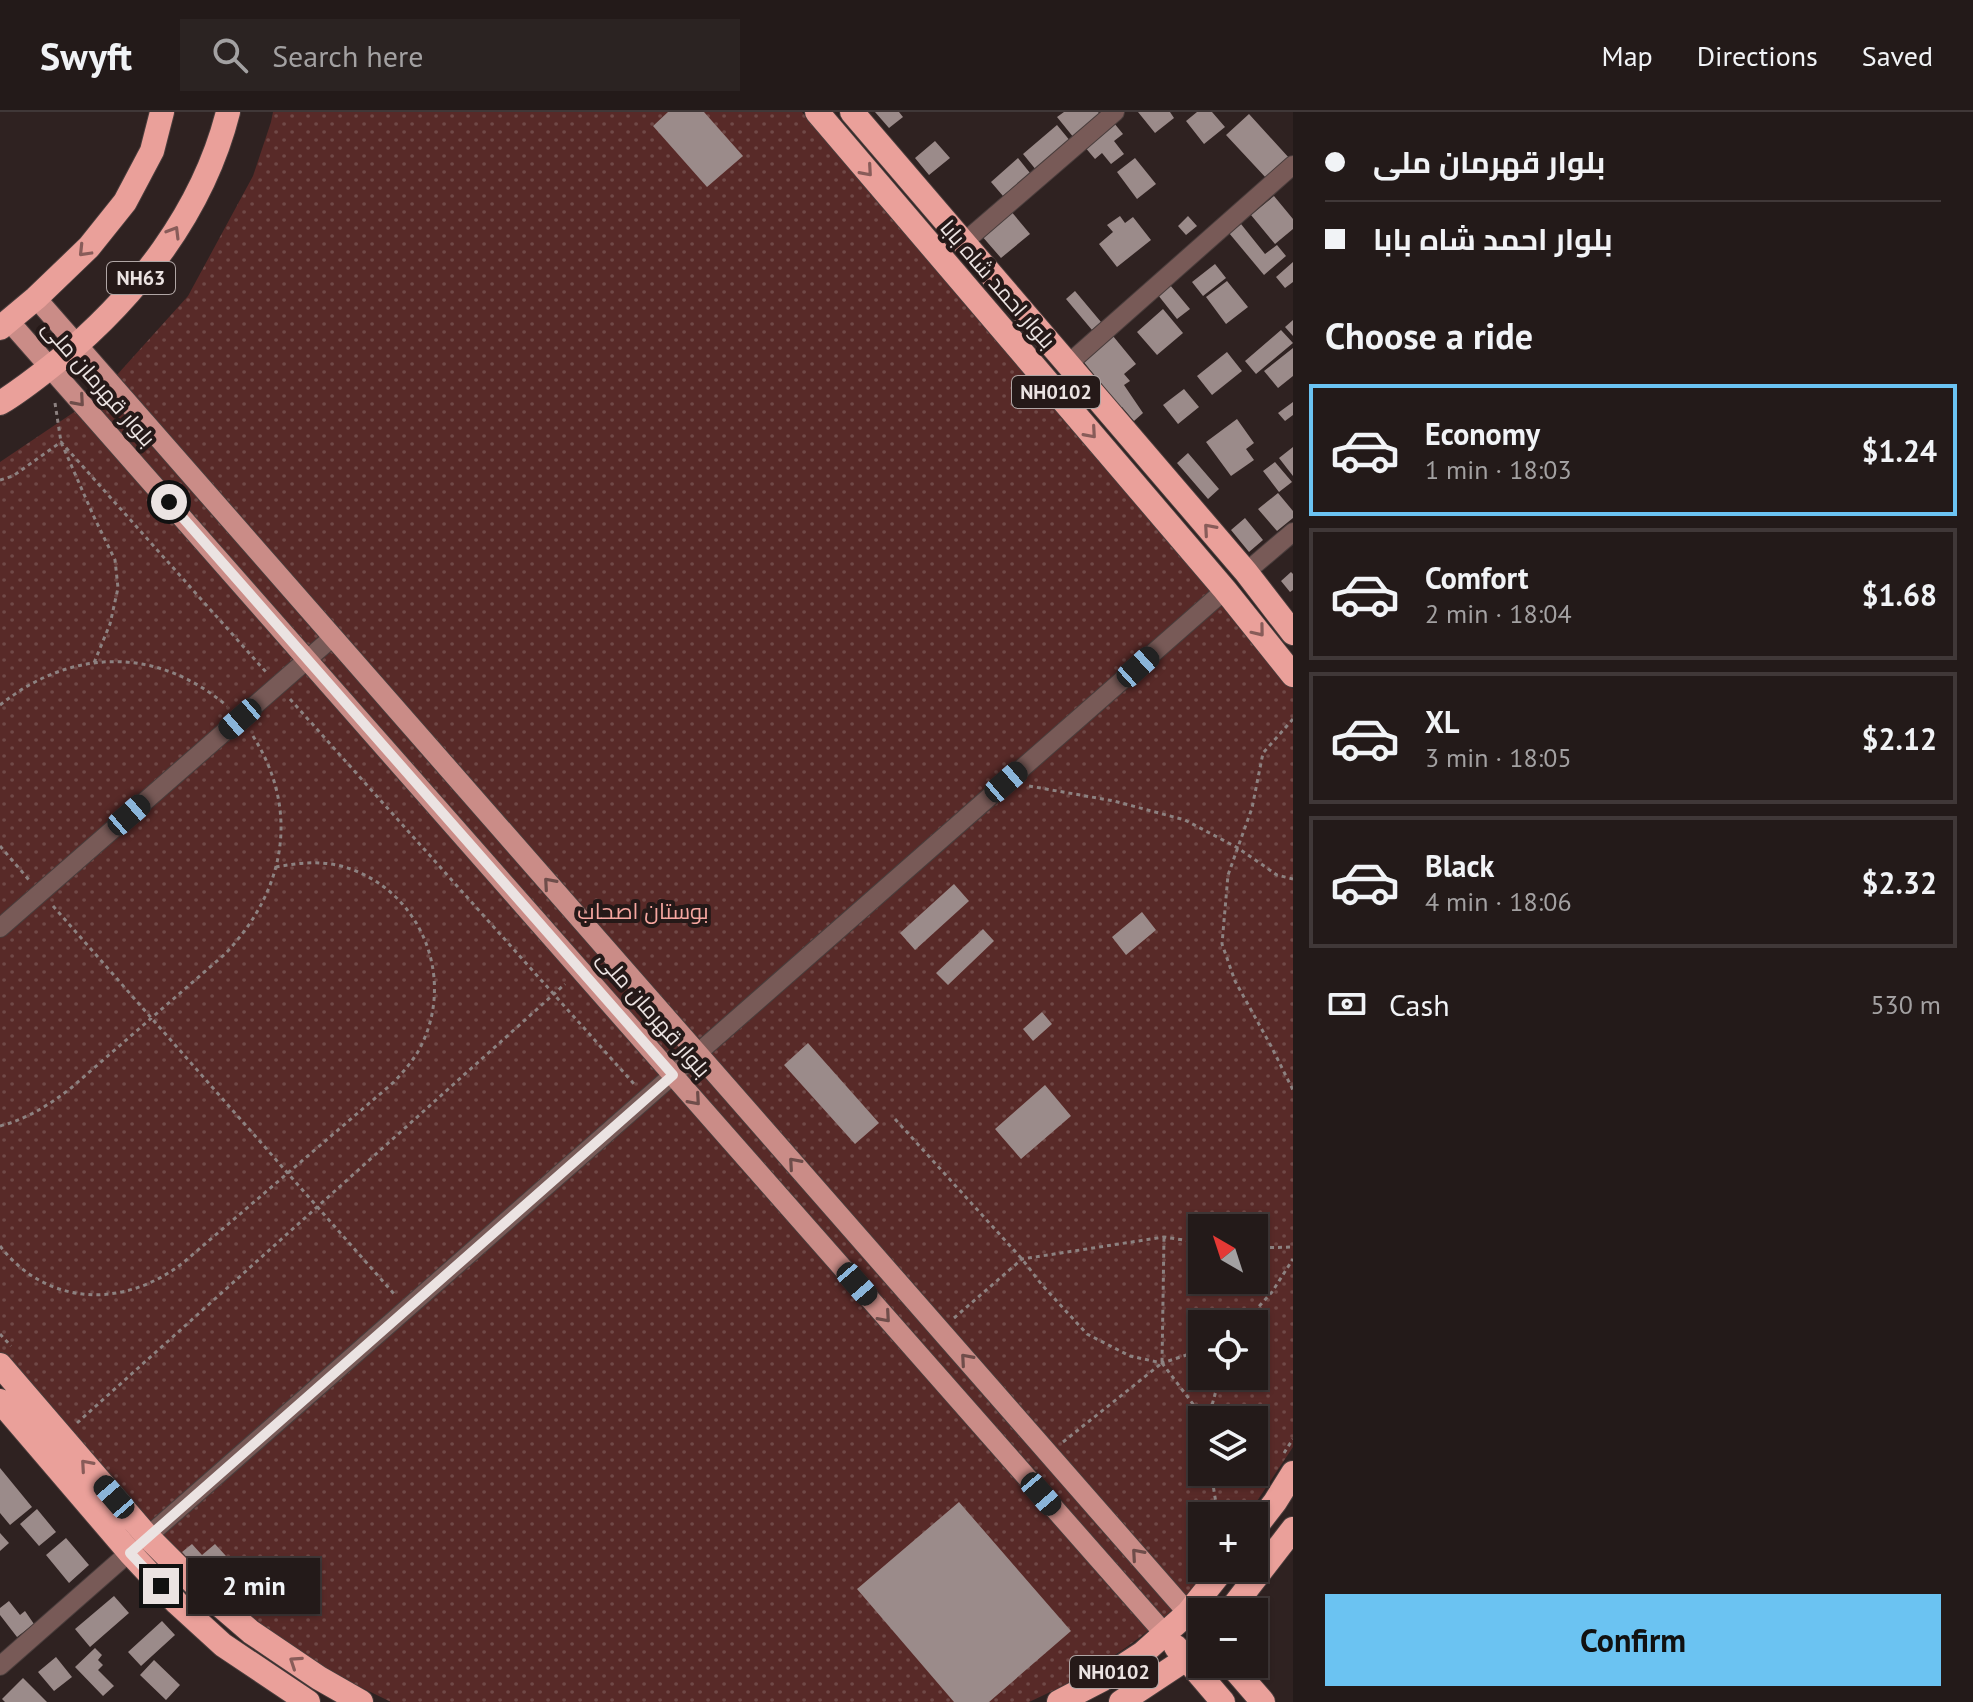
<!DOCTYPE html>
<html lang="en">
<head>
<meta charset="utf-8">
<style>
	:root { --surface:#231a19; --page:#2b2322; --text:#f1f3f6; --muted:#a3a1a2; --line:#403838; --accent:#6bc3f2 }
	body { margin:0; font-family:"PT Sans",Cairo,sans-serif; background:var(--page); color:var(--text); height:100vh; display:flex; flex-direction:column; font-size:30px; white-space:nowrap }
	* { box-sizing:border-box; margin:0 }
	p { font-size:26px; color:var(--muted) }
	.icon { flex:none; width:44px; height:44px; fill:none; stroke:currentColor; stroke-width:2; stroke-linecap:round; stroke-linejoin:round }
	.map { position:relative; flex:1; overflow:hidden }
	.panel { display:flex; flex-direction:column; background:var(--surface); width:680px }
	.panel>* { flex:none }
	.top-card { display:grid; align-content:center; height:176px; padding:0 32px; background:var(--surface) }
	.needle { width:52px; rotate:321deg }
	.controls { position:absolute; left:1188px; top:1102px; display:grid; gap:16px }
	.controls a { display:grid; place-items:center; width:80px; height:80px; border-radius:0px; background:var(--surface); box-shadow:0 2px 6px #0004,0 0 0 2px var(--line); font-size:40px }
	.end { position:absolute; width:36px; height:36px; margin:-18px; border:10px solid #ebe3e2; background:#111; box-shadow:0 0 0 4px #111 }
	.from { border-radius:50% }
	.bubble { position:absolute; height:56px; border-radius:0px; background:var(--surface); box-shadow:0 2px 6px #0004,0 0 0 2px var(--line); font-size:26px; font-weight:800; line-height:56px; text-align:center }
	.car { position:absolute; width:24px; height:48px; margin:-24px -12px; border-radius:10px; box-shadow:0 0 6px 2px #0007; background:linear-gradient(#222 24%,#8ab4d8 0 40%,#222 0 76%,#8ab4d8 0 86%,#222 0) }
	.top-card b { display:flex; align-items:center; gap:28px; height:76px; font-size:30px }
	.top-card b+b { border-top:2px solid var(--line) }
	.top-card i { width:20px; height:20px; background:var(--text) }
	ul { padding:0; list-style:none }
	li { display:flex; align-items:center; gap:24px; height:132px; margin:0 16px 12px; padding:0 16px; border:4px solid var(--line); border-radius:0px }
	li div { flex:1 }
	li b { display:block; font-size:30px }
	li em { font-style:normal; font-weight:800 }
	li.selected { border-color:var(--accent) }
	li>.icon { width:72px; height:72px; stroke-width:1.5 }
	h2 { padding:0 32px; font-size:36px; line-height:96px }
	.pay { display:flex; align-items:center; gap:20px; height:88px; padding:0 32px; font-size:30px }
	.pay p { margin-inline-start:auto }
	.primary-button { display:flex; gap:16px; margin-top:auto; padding:16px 32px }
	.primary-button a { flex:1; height:92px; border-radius:0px; background:var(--accent); color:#111; font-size:32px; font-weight:800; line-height:92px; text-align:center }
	header { display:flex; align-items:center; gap:48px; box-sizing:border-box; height:112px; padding:0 40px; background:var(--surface); border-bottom:2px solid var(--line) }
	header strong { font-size:38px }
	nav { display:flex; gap:44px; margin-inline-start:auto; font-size:28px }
	.search { width:560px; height:72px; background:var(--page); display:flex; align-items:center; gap:20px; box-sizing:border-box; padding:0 28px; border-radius:0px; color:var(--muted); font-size:30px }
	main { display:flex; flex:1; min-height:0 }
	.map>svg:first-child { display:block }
	.park { fill:url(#park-dots); fill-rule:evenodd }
	.building { fill:#9b8b8a }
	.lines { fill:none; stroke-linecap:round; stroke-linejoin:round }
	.street-casing { stroke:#493d3c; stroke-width:20 }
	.primary-casing { stroke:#493d3c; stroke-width:22 }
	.highway-casing { stroke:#493d3c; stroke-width:26 }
	.path { stroke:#8d8281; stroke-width:3; stroke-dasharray:4 4; stroke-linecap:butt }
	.street { stroke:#785a57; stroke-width:18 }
	.primary { stroke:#ca8c87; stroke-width:20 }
	.highway { stroke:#eaa09a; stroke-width:24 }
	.oneway { stroke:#885c59 }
	.oneway2 { stroke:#6f4d4a }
	.route { stroke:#ebe3e2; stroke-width:10 }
	.labels { text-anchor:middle; stroke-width:8; stroke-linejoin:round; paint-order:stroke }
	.shield { fill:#251918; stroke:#b0a6a5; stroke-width:2 }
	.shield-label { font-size:20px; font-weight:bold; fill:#ebe3e2 }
	.street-label { font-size:22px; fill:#ebe3e2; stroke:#251918 }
	.park-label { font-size:22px; fill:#f7a7a1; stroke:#251918 }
</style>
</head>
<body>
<header>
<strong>Swyft</strong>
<div class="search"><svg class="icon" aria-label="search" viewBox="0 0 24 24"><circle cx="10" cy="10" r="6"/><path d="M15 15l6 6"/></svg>Search here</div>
<nav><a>Map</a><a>Directions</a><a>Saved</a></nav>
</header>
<main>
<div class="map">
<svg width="1293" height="1590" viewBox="0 0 1293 1590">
	<defs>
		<pattern id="park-dots" width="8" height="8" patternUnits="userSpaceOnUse" patternTransform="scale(2)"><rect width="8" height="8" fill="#582a28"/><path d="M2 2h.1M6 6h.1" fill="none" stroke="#704947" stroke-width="1.8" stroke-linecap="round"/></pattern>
	</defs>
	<rect width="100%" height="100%" fill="#2f2221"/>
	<path class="park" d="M 273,0 L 802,0 L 1242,509 L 1286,564 L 1293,577 L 1293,1335 L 1247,1404 L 1202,1404 L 1202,1456 L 1209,1456 C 1166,1515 1095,1561 1029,1590 L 391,1590 L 328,1559 L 241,1502 L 162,1429 L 0,1242 L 0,350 L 98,284 L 188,184 L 253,64 L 271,10 ZM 1202,1116 L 1254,1116 L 1254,1168 L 1202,1168 ZM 1202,1212 L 1254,1212 L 1254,1264 L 1202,1264 ZM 1202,1308 L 1254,1308 L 1254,1360 L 1202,1360 Z"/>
	<path class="building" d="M 668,0 L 704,0 L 743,44 L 707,75 L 653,14 Z
		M 875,0 L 899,0 L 903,5 L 889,16 Z
		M 1064,0 L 1098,0 L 1102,4 L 1074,26 L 1057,5 Z
		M 1138,0 L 1170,0 L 1174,6 L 1155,21 Z
		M 1197,0 L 1212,0 L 1225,15 L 1204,32 L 1186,9 Z
		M 1249,2 L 1290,47 L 1267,67 L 1226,23 Z
		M 1114,11 L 1123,22 L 1114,29 L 1124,42 L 1111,52 L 1102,41 L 1095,47 L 1084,34 Z
		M 1057,13 L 1071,30 L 1037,59 L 1023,42 Z
		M 935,29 L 950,46 L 929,63 L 915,46 Z
		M 1018,46 L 1030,61 L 1003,84 L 991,70 Z
		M 1135,46 L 1156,72 L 1137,87 L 1117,60 Z
		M 1274,84 L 1293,107 L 1293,117 L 1275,132 L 1251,103 Z
		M 1010,98 L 1030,122 L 1001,146 L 981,123 Z
		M 1120,104 L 1125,111 L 1133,105 L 1151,128 L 1117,155 L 1099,132 L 1113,120 L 1107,113 Z
		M 1188,104 L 1197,114 L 1186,123 L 1178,114 Z
		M 1241,112 L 1265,142 L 1277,133 L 1286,144 L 1264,163 L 1229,121 Z
		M 1293,150 L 1293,170 L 1285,176 L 1276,165 Z
		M 1215,152 L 1226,166 L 1203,184 L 1192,170 Z
		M 1227,169 L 1248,195 L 1226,212 L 1206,185 Z
		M 1170,173 L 1190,197 L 1177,207 L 1158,183 Z
		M 1075,179 L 1101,210 L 1092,218 L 1066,187 Z
		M 1163,197 L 1183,221 L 1157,243 L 1137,220 Z
		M 1293,208 L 1293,224 L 1285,215 Z
		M 1281,218 L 1293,231 L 1256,262 L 1245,249 Z
		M 1113,224 L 1136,252 L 1124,262 L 1130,269 L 1124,273 L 1143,301 L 1134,309 L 1122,295 L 1121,296 L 1083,249 Z
		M 1293,236 L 1293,264 L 1278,276 L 1264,259 Z
		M 1227,240 L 1242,259 L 1212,283 L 1197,264 Z
		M 1184,277 L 1199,295 L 1178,312 L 1163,293 Z
		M 1293,290 L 1293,303 L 1285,309 L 1278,301 Z
		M 1237,307 L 1254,331 L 1246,337 L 1254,348 L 1231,364 L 1206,330 Z
		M 1293,335 L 1293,364 L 1279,346 Z
		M 1188,341 L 1219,377 L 1208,387 L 1177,351 Z
		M 1275,350 L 1292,370 L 1279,380 L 1263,359 Z
		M 1278,381 L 1293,399 L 1293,406 L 1277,419 L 1258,397 Z
		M 1245,406 L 1263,428 L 1249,440 L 1231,418 Z
		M 1291,460 L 1293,462 L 1293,478 L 1290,480 L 1281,469 Z
		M 954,772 L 969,789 L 915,838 L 900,821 Z
		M 1142,800 L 1156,818 L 1126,843 L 1112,825 Z
		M 983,817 L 994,829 L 948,873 L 936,861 Z
		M 1042,900 L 1052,912 L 1033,929 L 1023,917 Z
		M 808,931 L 879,1011 L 855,1032 L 784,953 Z
		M 1045,973 L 1071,1004 L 1021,1047 L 995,1017 Z
		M 0,1356 L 32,1395 L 10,1413 L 0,1401 Z
		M 959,1390 L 1071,1519 L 989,1590 L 954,1590 L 857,1477 Z
		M 37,1397 L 56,1420 L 39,1434 L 20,1412 Z
		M 0,1421 L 9,1431 L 0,1439 Z
		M 66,1426 L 89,1453 L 69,1471 L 46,1443 Z
		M 192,1432 L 202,1443 L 215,1432 L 226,1444 L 203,1464 L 182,1440 Z
		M 114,1484 L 129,1501 L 90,1535 L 75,1517 Z
		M 9,1489 L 20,1503 L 25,1499 L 34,1512 L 17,1525 L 0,1503 L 0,1496 Z
		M 162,1509 L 175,1523 L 141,1554 L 128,1540 Z
		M 95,1536 L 102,1543 L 98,1548 L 103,1553 L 98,1558 L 114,1574 L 103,1584 L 75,1555 Z
		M 56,1545 L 72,1565 L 54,1579 L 38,1560 Z
		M 154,1548 L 180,1573 L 166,1588 L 140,1563 Z
		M 23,1566 L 47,1590 L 5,1590 L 2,1587 Z"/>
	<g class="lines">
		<defs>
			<path id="street" d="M 963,131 L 1115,0
				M 1068,252 L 1293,53
				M 1246,460 L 1293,420
				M 0,816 L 333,525
				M 0,1554 L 1225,478"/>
			<path id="primary" d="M 36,186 L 1188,1501
				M 9,209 L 1164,1521"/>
			<path id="highway" d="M 817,0 L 1225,478 L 1293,563
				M 852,0 L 1246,460 L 1293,521
				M 0,216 L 36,186 L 89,135 L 125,90 L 152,39 L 162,0
				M 0,291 C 22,278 40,263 59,248 C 137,184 203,99 228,0
				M 0,1253 L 148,1425 L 194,1471 L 251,1520 L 319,1566 L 361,1590
				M 0,1289 L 130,1441 L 177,1491 L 223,1533 L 308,1590
				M 1254,1417 L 1275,1390 L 1293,1361
				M 1229,1500 L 1293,1417
				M 1176,1535 L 1223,1590
				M 1230,1552 L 1263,1590
				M 1059,1590 L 1103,1567 L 1143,1541 L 1188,1501 L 1224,1456
				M 1121,1590 L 1186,1547 L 1202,1533"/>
		</defs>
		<use href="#street" class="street-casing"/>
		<use href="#primary" class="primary-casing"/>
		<use href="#highway" class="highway-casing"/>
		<path class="path" d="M 55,291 L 61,330 L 94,405 L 115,448 L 118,476 L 110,512 L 94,551
			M 0,368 L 13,364 L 61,330 L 266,560
			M 290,587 L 634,972
			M 0,593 C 71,536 157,534 227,594
			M 1293,607 L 1263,641 L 1252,696 L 1228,763 L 1222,832 L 1235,869 L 1271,934 L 1293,978
			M 1029,674 L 1114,689 L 1185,708 L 1238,736 L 1277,763 L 1293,767
			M 0,734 L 29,768
			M 53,794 L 394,1182
			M 895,1007 L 1022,1147 L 1042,1173 L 1087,1222 L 1130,1244 L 1162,1251 L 1202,1238
			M 0,1014 C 27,1007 49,993 71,976 L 225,842 C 286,778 301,697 251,621
			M 0,1134 C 48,1196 126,1196 184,1150 L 394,970 C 404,959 413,949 420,936 C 458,863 418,772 337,753 C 317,749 297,751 276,755
			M 1254,1136 L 1293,1135
			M 954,1206 L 1022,1147 L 1164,1125 L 1202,1131
			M 1243,1212 L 1272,1180 L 1293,1147
			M 0,1222 L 11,1234
			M 1162,1251 L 1205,1308
			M 1208,1308 L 1220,1264
			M 77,1311 L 565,872
			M 1063,1330 L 1162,1251 L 1164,1125
			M 1284,1341 L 1293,1327
			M 1211,1360 L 1218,1404"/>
		<use href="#street" class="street"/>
		<use href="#primary" class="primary"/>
		<use href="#highway" class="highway"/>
	</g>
	<defs><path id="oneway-chevron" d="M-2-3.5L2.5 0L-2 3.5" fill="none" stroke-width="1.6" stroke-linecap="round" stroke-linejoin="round" transform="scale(2)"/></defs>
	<g class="oneway">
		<use href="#oneway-chevron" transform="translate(867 59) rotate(49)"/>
		<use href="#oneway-chevron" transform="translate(174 120) rotate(-59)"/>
		<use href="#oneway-chevron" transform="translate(84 139) rotate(134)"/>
		<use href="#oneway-chevron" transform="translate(1091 321) rotate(49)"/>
		<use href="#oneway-chevron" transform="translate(1209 417) rotate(-131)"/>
		<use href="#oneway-chevron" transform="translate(1259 519) rotate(51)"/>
		<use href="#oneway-chevron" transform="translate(86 1353) rotate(-131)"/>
		<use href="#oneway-chevron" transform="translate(295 1550) rotate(-146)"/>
	</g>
	<g class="oneway2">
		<use href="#oneway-chevron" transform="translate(79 289) rotate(49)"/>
		<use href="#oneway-chevron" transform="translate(549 771) rotate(-131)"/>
		<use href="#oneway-chevron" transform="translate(695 988) rotate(49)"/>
		<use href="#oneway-chevron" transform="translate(794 1051) rotate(-131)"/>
		<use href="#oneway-chevron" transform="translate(885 1205) rotate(49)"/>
		<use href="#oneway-chevron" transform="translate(966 1247) rotate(-131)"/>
		<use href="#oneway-chevron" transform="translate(1137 1442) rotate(-131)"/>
	</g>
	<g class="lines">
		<path class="route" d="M 161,1474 L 130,1441 L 673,963 L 169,390"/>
	</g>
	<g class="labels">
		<g class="shield">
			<rect x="107" y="150" width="68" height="32" rx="6"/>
			<rect x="1012" y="264" width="88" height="32" rx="6"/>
			<rect x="1070" y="1544" width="88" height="32" rx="6"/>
		</g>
		<g class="shield-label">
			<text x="141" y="173">NH63</text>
			<text x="1056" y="287">NH0102</text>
			<text x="1114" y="1567">NH0102</text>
		</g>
		<g class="street-label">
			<text transform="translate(998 172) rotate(49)" y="8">بلوار احمد شاه بابا</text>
			<text transform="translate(99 271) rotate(49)" y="8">بلوار قهرمان ملی</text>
			<text transform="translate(654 902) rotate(49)" y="8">بلوار قهرمان ملی</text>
		</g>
		<g class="park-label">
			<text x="643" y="807">بوستان اصحاب</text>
		</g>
	</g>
</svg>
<div class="controls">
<a><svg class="needle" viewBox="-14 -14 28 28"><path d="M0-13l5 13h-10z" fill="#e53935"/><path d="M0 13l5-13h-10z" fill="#a3a1a2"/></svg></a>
<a><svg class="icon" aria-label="locate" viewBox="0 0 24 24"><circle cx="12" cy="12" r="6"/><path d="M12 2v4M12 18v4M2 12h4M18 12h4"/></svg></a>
<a><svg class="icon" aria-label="layers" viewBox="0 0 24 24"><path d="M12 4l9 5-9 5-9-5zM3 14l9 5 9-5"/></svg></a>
<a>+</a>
<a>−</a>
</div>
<i class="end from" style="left:169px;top:390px"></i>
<i class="end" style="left:161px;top:1474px"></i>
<div class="bubble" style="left:188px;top:1446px;width:132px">2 min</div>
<i class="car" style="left:1138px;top:555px;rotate:48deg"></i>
<i class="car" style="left:240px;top:607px;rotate:229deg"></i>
<i class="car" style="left:1006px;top:670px;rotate:49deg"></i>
<i class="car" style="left:129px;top:703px;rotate:49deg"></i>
<i class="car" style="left:857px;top:1172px;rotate:139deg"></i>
<i class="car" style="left:1041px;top:1382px;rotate:139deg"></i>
<i class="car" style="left:114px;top:1385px;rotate:319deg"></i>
</div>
<section class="panel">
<div class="top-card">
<b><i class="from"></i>بلوار قهرمان ملی</b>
<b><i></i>بلوار احمد شاه بابا</b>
</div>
<h2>Choose a ride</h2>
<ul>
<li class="selected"><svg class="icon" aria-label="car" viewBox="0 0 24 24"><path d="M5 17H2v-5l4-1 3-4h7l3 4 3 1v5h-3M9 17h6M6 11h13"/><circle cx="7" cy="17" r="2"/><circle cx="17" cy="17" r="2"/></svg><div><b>Economy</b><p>1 min · 18:03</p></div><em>$1.24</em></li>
<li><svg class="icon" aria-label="car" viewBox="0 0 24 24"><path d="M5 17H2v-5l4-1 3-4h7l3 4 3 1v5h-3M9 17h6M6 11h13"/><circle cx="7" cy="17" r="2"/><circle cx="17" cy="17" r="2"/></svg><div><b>Comfort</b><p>2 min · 18:04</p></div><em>$1.68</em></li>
<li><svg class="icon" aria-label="car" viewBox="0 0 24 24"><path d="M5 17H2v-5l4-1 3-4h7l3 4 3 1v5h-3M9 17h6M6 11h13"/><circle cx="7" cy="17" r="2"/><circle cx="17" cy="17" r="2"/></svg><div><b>XL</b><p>3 min · 18:05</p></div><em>$2.12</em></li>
<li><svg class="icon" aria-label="car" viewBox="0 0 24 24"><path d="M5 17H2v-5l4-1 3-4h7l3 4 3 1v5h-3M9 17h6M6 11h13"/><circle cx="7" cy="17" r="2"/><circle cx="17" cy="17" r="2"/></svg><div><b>Black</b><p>4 min · 18:06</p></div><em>$2.32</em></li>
</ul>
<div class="pay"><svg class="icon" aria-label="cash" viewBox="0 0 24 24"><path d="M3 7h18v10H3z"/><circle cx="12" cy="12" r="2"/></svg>Cash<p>530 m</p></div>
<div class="primary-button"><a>Confirm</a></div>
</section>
</main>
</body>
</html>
